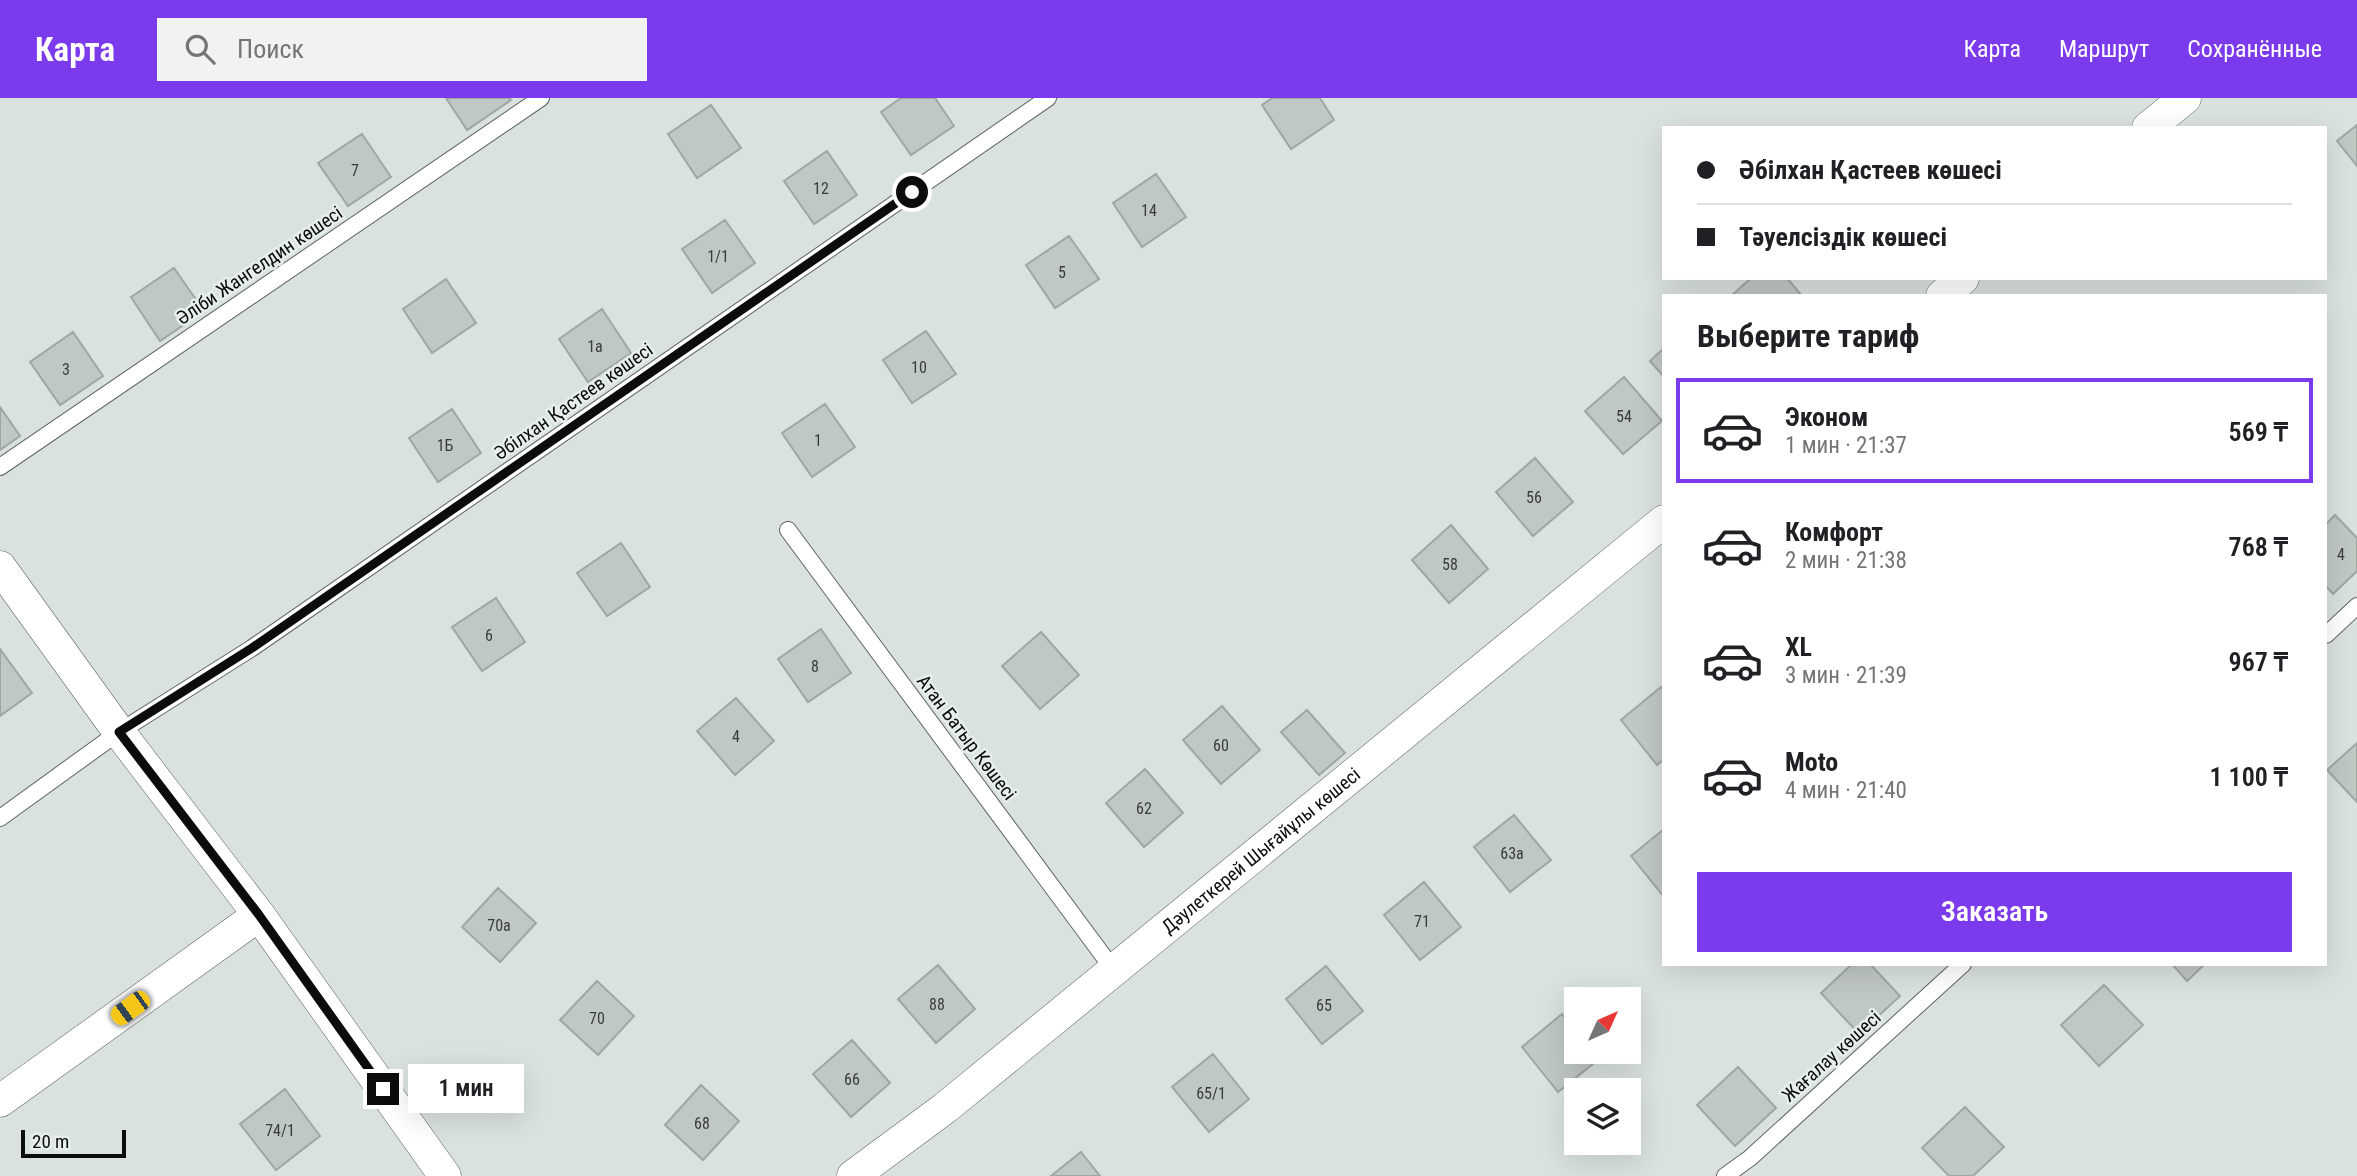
<!DOCTYPE html>
<html lang="ru">
<head>
<meta charset="utf-8">
<style>
	:root { --surface:#fff; --page:#f2f2f2; --text:#202124; --muted:#757577; --line:#e0e0e0; --accent:#7c3aed }
	body { margin:0; font-family:"Roboto Condensed",sans-serif; background:var(--page); color:var(--text); height:100vh; display:flex; flex-direction:column; font-size:26px; white-space:nowrap }
	* { box-sizing:border-box; margin:0 }
	p { font-size:23px; color:var(--muted) }
	.icon { flex:none; width:38px; height:38px; fill:none; stroke:currentColor; stroke-width:2; stroke-linecap:round; stroke-linejoin:round }
	.map { position:relative; flex:1; overflow:hidden }
	.panel { position:absolute; left:1662px; top:196px; width:665px; height:672px; display:flex; flex-direction:column; background:var(--surface); border-radius:0px; box-shadow:0 7px 28px #0002 }
	.panel>* { flex:none }
	.top-card { position:absolute; left:1662px; top:28px; width:665px; height:154px; border-radius:0px; box-shadow:0 7px 28px #0002; display:grid; align-content:center; height:154px; padding:0 35px; background:var(--surface) }
	.needle { width:46px; rotate:45deg }
	.tools { position:absolute; left:1564px; top:889px; display:grid; gap:14px }
	.tools a { display:grid; place-items:center; width:77px; height:77px; border-radius:0px; background:var(--surface); box-shadow:0 7px 28px #0002; font-size:35px }
	.scale { position:absolute; left:21px; bottom:18px; width:105px; box-sizing:border-box; padding-left:7px; border:4px solid #0b0d0c; border-top:0; font-size:19px; line-height:24px; white-space:nowrap; color:#0b0d0c; -webkit-text-stroke:5px #e7efea; paint-order:stroke }
	.end { position:absolute; width:32px; height:32px; margin:-16px; border:9px solid #0b0d0c; background:#fff; box-shadow:0 0 0 4px #fff }
	.from { border-radius:50% }
	.bubble { position:absolute; height:49px; border-radius:0px; background:var(--surface); box-shadow:0 7px 28px #0002; font-size:23px; font-weight:600; line-height:49px; text-align:center }
	.car { position:absolute; width:21px; height:42px; margin:-21px -10px; border-radius:9px; box-shadow:0 0 5px 2px #0007; background:linear-gradient(#f5c518 24%,#345 0 40%,#f5c518 0 76%,#345 0 86%,#f5c518 0) }
	.top-card b { display:flex; align-items:center; gap:24px; height:66px; font-size:26px }
	.top-card b+b { border-top:2px solid var(--line) }
	.top-card i { width:18px; height:18px; background:var(--text) }
	ul { padding:0; list-style:none }
	li { display:flex; align-items:center; gap:21px; height:105px; margin:0 14px 10px; padding:0 21px; border:4px solid transparent; border-radius:0px }
	li div { flex:1 }
	li b { display:block; font-size:26px }
	li em { font-style:normal; font-weight:600 }
	li.on { border-color:var(--accent) }
	li>.icon { width:63px; height:63px; stroke-width:1.5 }
	h2 { padding:0 35px; font-size:32px; line-height:84px }
	.cta { display:flex; gap:14px; margin-top:auto; padding:14px 35px }
	.cta a { flex:1; height:80px; border-radius:0px; background:var(--accent); color:#fff; font-size:28px; font-weight:600; line-height:80px; text-align:center }
	header { display:flex; align-items:center; gap:42px; box-sizing:border-box; height:98px; padding:0 35px; background:var(--accent); color:#fff }
	header strong { font-size:33px }
	nav { display:flex; gap:38px; margin-inline-start:auto; font-size:24px }
	.search { width:490px; height:63px; background:var(--page); display:flex; align-items:center; gap:18px; box-sizing:border-box; padding:0 24px; border-radius:0px; color:var(--muted); font-size:26px }
	.map>svg:first-child { display:block }
	.building { fill:#c0c8c3; stroke:#9fa7a1; stroke-width:2 }
	.lines { fill:none; stroke-linecap:round; stroke-linejoin:round }
	.service-casing { stroke:#5e6560; stroke-width:18 }
	.minor-casing { stroke:#5e6560; stroke-width:33 }
	.service { stroke:#fff; stroke-width:16 }
	.minor { stroke:#fff; stroke-width:32 }
	.route { stroke:#0b0d0c; stroke-width:9 }
	.labels { text-anchor:middle; stroke-width:5; stroke-linejoin:round; paint-order:stroke }
	.number-label { font-size:16px; fill:#383c3a }
	.street-label { font-size:19px; fill:#0b0d0c; stroke:#e7efea }
</style>
</head>
<body>
<header>
<strong>Карта</strong>
<div class="search"><svg class="icon" aria-label="search" viewBox="0 0 24 24"><circle cx="10" cy="10" r="6"/><path d="M15 15l6 6"/></svg>Поиск</div>
<nav><a>Карта</a><a>Маршрут</a><a>Сохранённые</a></nav>
</header>
<div class="map">
<svg width="2357" height="1078" viewBox="0 0 2357 1078">
	<rect width="100%" height="100%" fill="#dae2dd"/>
	<path class="building" d="M 446,0 L 509,0 L 511,2 L 467,32 Z
		M 901,0 L 935,0 L 954,28 L 911,57 L 881,14 Z
		M 1272,0 L 1320,0 L 1334,22 L 1291,51 L 1262,7 Z
		M 711,7 L 741,50 L 697,80 L 668,36 Z
		M 2357,27 L 2357,68 L 2337,43 Z
		M 362,36 L 391,79 L 348,108 L 318,65 Z
		M 827,53 L 857,97 L 814,126 L 784,83 Z
		M 1156,76 L 1186,119 L 1142,149 L 1113,105 Z
		M 725,122 L 755,165 L 712,195 L 682,151 Z
		M 1069,138 L 1099,181 L 1055,210 L 1026,167 Z
		M 174,170 L 204,213 L 160,243 L 131,199 Z
		M 1751,180 L 1787,180 L 1802,198 L 1731,198 Z
		M 446,181 L 476,225 L 432,255 L 403,211 Z
		M 602,211 L 631,255 L 588,284 L 559,241 Z
		M 926,233 L 956,276 L 912,305 L 883,262 Z
		M 73,234 L 103,278 L 60,307 L 30,264 Z
		M 1664,250 L 1664,279 L 1650,263 Z
		M 1624,279 L 1662,323 L 1623,356 L 1585,313 Z
		M 825,306 L 855,349 L 812,379 L 782,335 Z
		M 0,309 L 20,338 L 0,352 Z
		M 452,311 L 481,355 L 438,384 L 409,340 Z
		M 1535,360 L 1573,404 L 1533,438 L 1496,394 Z
		M 2335,417 L 2357,440 L 2357,473 L 2333,496 L 2326,488 L 2326,426 Z
		M 1451,427 L 1488,471 L 1449,505 L 1412,462 Z
		M 621,445 L 650,489 L 607,518 L 577,475 Z
		M 496,500 L 525,544 L 482,573 L 452,529 Z
		M 821,531 L 851,575 L 808,604 L 778,561 Z
		M 1041,534 L 1079,577 L 1040,611 L 1002,568 Z
		M 0,551 L 32,595 L 0,618 Z
		M 1661,589 L 1664,593 L 1664,661 L 1657,667 L 1621,622 Z
		M 736,600 L 774,643 L 735,677 L 697,633 Z
		M 1222,608 L 1260,652 L 1221,686 L 1183,642 Z
		M 1307,612 L 1345,655 L 1319,677 L 1281,634 Z
		M 2357,645 L 2357,704 L 2327,672 Z
		M 1145,671 L 1183,715 L 1144,749 L 1106,705 Z
		M 1514,717 L 1551,762 L 1510,794 L 1474,749 Z
		M 1664,731 L 1664,799 L 1631,758 Z
		M 1424,784 L 1461,829 L 1420,862 L 1384,817 Z
		M 498,790 L 536,825 L 500,864 L 462,829 Z
		M 1852,866 L 1870,866 L 1900,898 L 1859,936 L 1821,895 Z
		M 2172,866 L 2205,866 L 2187,883 Z
		M 938,867 L 975,911 L 936,945 L 898,901 Z
		M 1326,868 L 1363,913 L 1322,946 L 1286,901 Z
		M 597,883 L 634,918 L 598,957 L 560,922 Z
		M 2104,887 L 2143,927 L 2099,968 L 2061,927 Z
		M 1562,916 L 1577,934 L 1577,954 L 1593,954 L 1599,961 L 1558,994 L 1522,949 Z
		M 852,942 L 890,985 L 851,1019 L 813,976 Z
		M 1213,956 L 1249,1001 L 1209,1034 L 1172,989 Z
		M 1738,969 L 1776,1010 L 1735,1048 L 1697,1007 Z
		M 701,987 L 739,1023 L 703,1062 L 665,1027 Z
		M 285,991 L 320,1038 L 276,1072 L 240,1026 Z
		M 1965,1009 L 2004,1049 L 1973,1078 L 1949,1078 L 1922,1050 Z
		M 1081,1054 L 1100,1078 L 1051,1078 Z"/>
	<g class="lines">
		<defs>
			<path id="service" d="M 0,369 L 541,0
				M 788,432 L 1113,871
				M 2326,537 L 2357,508
				M 0,720 L 119,634 L 252,550 L 1048,0
				M 1725,1078 L 1750,1060 L 1963,866"/>
			<g id="minor">
				<path d="M 2148,30 L 2185,0"/>
				<path d="M 1942,198 L 1963,180"/>
				<path d="M 0,469 L 119,634 L 259,817 L 445,1078"/>
				<path d="M 0,1003 L 259,817"/>
				<path id="s1" d="M 853,1078 L 945,1010 L 1664,423"/>
			</g>
		</defs>
		<use href="#service" class="service-casing"/>
		<use href="#minor" class="minor-casing"/>
		<use href="#service" class="service"/>
		<use href="#minor" class="minor"/>
	</g>
	<g class="lines">
		<path class="route" d="M 383,991 L 259,817 L 119,634 L 252,550 L 912,94"/>
	</g>
	<g class="labels">
		<g class="number-label">
			<text x="355" y="78">7</text>
			<text x="821" y="96">12</text>
			<text x="1149" y="118">14</text>
			<text x="718" y="164">1/1</text>
			<text x="1062" y="180">5</text>
			<text x="595" y="254">1а</text>
			<text x="919" y="275">10</text>
			<text x="66" y="277">3</text>
			<text x="1624" y="324">54</text>
			<text x="818" y="348">1</text>
			<text x="445" y="353">1Б</text>
			<text x="1534" y="405">56</text>
			<text x="2341" y="462">4</text>
			<text x="1450" y="472">58</text>
			<text x="489" y="543">6</text>
			<text x="815" y="574">8</text>
			<text x="736" y="644">4</text>
			<text x="1221" y="653">60</text>
			<text x="1144" y="716">62</text>
			<text x="1512" y="761">63а</text>
			<text x="1422" y="829">71</text>
			<text x="499" y="833">70а</text>
			<text x="937" y="912">88</text>
			<text x="1324" y="913">65</text>
			<text x="597" y="926">70</text>
			<text x="852" y="987">66</text>
			<text x="1211" y="1001">65/1</text>
			<text x="702" y="1031">68</text>
			<text x="280" y="1038">74/1</text>
		</g>
		<g class="street-label">
			<text transform="translate(259 167) rotate(-34)" y="7">Әліби Жангелдин көшесі</text>
			<text transform="translate(573 303) rotate(-35)" y="7">Әбілхан Қастеев көшесі</text>
			<text transform="translate(967 639) rotate(53)" y="7">Атан Батыр Көшесі</text>
			<text dy="7" stroke="none"><textPath href="#s1" startOffset="522">Дәулеткерей Шығайұлы көшесі</textPath></text>
			<text transform="translate(1831 958) rotate(-42)" y="7">Жағалау көшесі</text>
		</g>
	</g>
</svg>
<div class="tools">
<a><svg class="needle" viewBox="-14 -14 28 28"><path d="M0-13l5 13h-10z" fill="#e53935"/><path d="M0 13l5-13h-10z" fill="#757577"/></svg></a>
<a><svg class="icon" aria-label="layers" viewBox="0 0 24 24"><path d="M12 4l9 5-9 5-9-5zM3 14l9 5 9-5"/></svg></a>
</div>
<div class="scale">20 m</div>
<i class="end from" style="left:912px;top:94px"></i>
<i class="end" style="left:383px;top:991px"></i>
<div class="bubble" style="left:408px;top:966px;width:116px">1 мин</div>
<i class="car" style="left:130px;top:910px;rotate:234deg"></i>
<div class="top-card">
<b><i class="from"></i>Әбілхан Қастеев көшесі</b>
<b><i></i>Тәуелсіздік көшесі</b>
</div>
<section class="panel">
<h2>Выберите тариф</h2>
<ul>
<li class="on"><svg class="icon" aria-label="car" viewBox="0 0 24 24"><path d="M5 17H2v-5l4-1 3-4h7l3 4 3 1v5h-3M9 17h6M6 11h13"/><circle cx="7" cy="17" r="2"/><circle cx="17" cy="17" r="2"/></svg><div><b>Эконом</b><p>1 мин · 21:37</p></div><em>569 ₸</em></li>
<li><svg class="icon" aria-label="car" viewBox="0 0 24 24"><path d="M5 17H2v-5l4-1 3-4h7l3 4 3 1v5h-3M9 17h6M6 11h13"/><circle cx="7" cy="17" r="2"/><circle cx="17" cy="17" r="2"/></svg><div><b>Комфорт</b><p>2 мин · 21:38</p></div><em>768 ₸</em></li>
<li><svg class="icon" aria-label="car" viewBox="0 0 24 24"><path d="M5 17H2v-5l4-1 3-4h7l3 4 3 1v5h-3M9 17h6M6 11h13"/><circle cx="7" cy="17" r="2"/><circle cx="17" cy="17" r="2"/></svg><div><b>XL</b><p>3 мин · 21:39</p></div><em>967 ₸</em></li>
<li><svg class="icon" aria-label="car" viewBox="0 0 24 24"><path d="M5 17H2v-5l4-1 3-4h7l3 4 3 1v5h-3M9 17h6M6 11h13"/><circle cx="7" cy="17" r="2"/><circle cx="17" cy="17" r="2"/></svg><div><b>Moto</b><p>4 мин · 21:40</p></div><em>1 100 ₸</em></li>
</ul>
<div class="cta"><a>Заказать</a></div>
</section>
</div>
</body>
</html>
